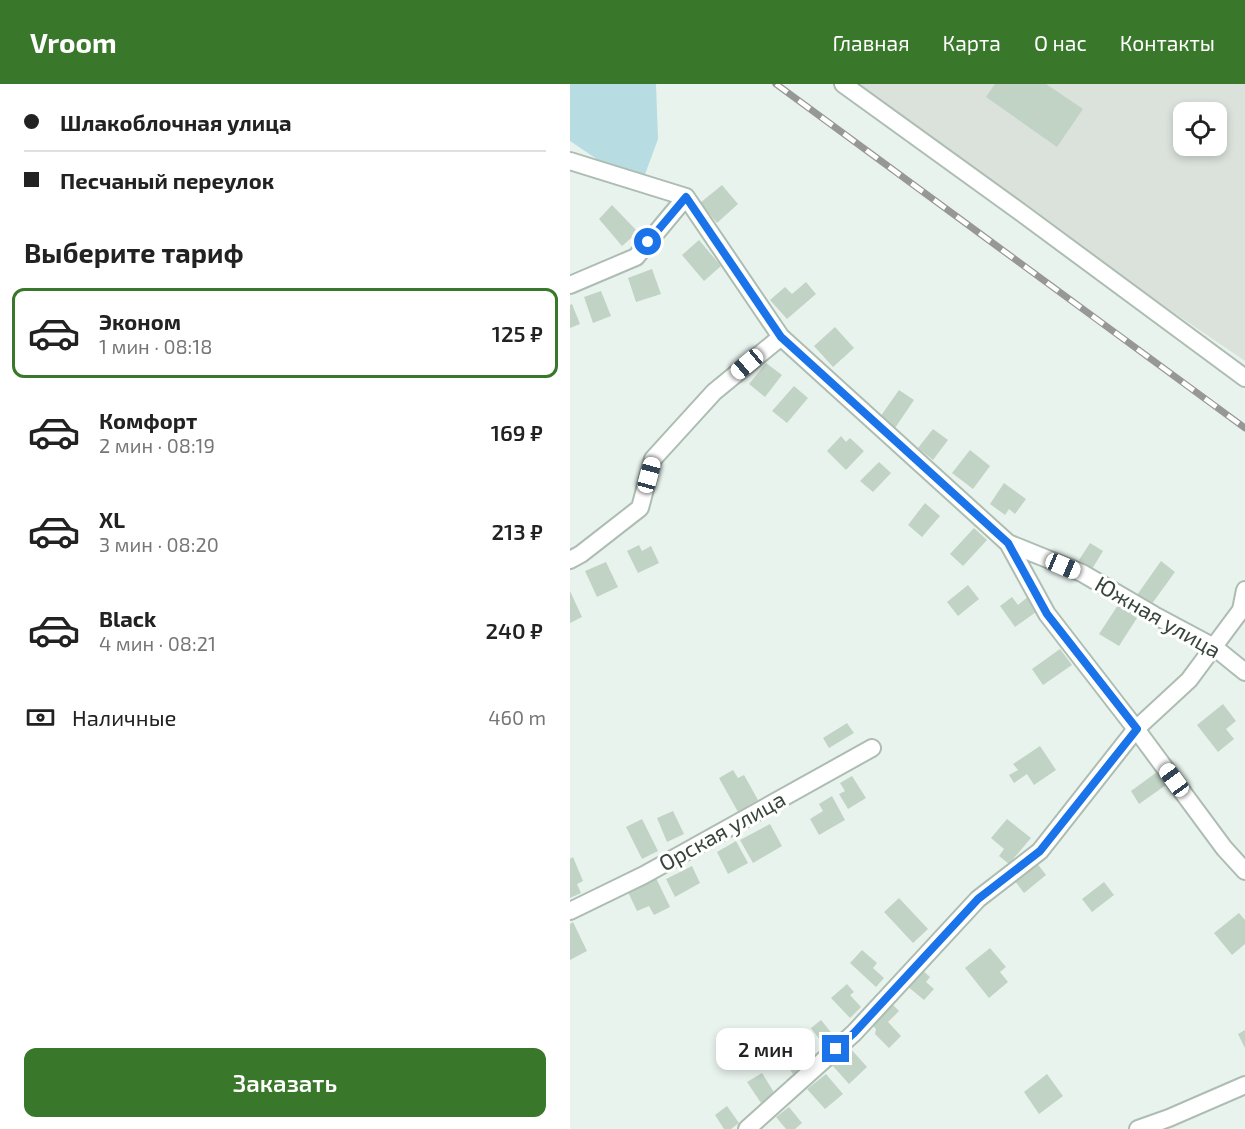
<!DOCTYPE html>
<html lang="ru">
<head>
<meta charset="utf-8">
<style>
	:root { --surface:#fff; --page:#f6f6f6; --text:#222; --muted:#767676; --line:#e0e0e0; --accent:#39772a }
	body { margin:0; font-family:"Exo 2",sans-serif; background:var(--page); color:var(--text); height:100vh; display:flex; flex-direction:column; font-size:22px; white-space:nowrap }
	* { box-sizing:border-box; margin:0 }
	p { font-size:20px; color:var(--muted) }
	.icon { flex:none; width:33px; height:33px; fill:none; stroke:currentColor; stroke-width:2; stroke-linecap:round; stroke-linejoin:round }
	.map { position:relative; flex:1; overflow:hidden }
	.side { display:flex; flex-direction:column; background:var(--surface); width:570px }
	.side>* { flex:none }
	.banner { display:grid; align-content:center; height:132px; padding:0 24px; background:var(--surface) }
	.buttons { position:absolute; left:603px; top:18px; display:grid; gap:12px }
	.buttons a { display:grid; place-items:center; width:54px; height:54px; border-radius:12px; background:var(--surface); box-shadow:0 3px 9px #0003; font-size:30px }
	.end { position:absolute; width:27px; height:27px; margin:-14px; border:8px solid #1a73e8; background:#fff; box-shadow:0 0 0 3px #fff }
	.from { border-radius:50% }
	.bubble { position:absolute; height:42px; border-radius:12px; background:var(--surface); box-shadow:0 3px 9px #0003; font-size:20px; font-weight:600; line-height:42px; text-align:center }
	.car { position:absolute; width:18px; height:36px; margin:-18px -9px; border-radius:8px; box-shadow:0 0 4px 2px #0007; background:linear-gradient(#fff 24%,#345 0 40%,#fff 0 76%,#345 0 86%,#fff 0) }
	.banner b { display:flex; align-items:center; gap:21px; height:57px; font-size:22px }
	.banner b+b { border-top:2px solid var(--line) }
	.banner i { width:15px; height:15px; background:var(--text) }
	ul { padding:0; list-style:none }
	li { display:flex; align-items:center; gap:18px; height:90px; margin:0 12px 9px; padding:0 12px; border:3px solid transparent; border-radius:12px }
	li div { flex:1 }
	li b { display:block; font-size:22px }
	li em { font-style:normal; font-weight:600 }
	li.current { border-color:var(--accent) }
	li>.icon { width:54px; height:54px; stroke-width:1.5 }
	h2 { padding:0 24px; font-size:27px; line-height:72px }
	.pay { display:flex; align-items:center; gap:15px; height:66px; padding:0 24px; font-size:22px }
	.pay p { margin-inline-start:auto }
	.primary-button { display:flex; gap:12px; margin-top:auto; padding:12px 24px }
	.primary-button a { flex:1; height:69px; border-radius:12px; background:var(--accent); color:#fff; font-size:24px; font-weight:600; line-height:69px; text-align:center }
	header { display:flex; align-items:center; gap:36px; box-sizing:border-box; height:84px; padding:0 30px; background:var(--accent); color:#fff }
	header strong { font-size:28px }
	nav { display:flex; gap:33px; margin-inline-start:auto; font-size:21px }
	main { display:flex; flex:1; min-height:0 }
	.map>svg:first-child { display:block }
	.industrial { fill:#dbe2dc; fill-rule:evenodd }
	.green { fill:#b7dde2 }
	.building { fill:#c0d3c5 }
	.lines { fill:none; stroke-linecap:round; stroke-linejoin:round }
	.minor-casing { stroke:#adbdb2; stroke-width:20 }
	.minor { stroke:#fff; stroke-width:16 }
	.rail-casing { stroke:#979797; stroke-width:7 }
	.rail { stroke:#fff; stroke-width:4.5; stroke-dasharray:14; stroke-linecap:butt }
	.route { stroke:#1a73e8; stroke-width:8 }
	.labels { text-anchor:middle; stroke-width:6; stroke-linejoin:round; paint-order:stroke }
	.street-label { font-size:22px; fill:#38453c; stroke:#fff }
</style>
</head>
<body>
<header>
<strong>Vroom</strong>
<nav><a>Главная</a><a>Карта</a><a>О нас</a><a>Контакты</a></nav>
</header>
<main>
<section class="side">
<div class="banner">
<b><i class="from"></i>Шлакоблочная улица</b>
<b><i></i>Песчаный переулок</b>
</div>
<h2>Выберите тариф</h2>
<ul>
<li class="current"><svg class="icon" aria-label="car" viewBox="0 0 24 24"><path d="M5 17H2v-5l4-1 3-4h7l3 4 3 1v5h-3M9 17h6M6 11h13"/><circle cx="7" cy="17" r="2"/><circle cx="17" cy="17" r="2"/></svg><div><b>Эконом</b><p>1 мин · 08:18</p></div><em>125 ₽</em></li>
<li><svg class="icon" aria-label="car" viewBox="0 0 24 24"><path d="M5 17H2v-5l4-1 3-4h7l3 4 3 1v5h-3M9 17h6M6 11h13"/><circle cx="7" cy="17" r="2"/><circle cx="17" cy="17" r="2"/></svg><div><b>Комфорт</b><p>2 мин · 08:19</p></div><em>169 ₽</em></li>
<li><svg class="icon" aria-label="car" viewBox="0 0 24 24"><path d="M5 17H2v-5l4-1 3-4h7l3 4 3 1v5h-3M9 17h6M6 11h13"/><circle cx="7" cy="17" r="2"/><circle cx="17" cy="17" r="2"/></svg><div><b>XL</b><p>3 мин · 08:20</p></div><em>213 ₽</em></li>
<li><svg class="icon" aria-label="car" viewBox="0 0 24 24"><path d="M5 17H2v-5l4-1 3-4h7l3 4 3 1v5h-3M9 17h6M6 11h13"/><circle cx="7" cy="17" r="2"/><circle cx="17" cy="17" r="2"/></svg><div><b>Black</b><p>4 мин · 08:21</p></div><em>240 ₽</em></li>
</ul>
<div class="pay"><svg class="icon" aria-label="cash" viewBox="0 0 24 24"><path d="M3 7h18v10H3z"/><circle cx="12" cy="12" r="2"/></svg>Наличные<p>460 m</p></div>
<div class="primary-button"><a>Заказать</a></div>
</section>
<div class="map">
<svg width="675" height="1045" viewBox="0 0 675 1045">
	<rect width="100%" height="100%" fill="#e9f3ed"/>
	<path class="industrial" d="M 267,0 L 675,0 L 675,277 ZM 614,28 L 646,28 L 646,62 L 614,62 Z"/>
	<path class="green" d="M 0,0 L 86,0 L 88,55 L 70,104 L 0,57 Z"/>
	<path class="building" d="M 425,0 L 476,0 L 513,25 L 487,63 L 416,13 Z
		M 152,101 L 168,120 L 147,139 L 130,119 Z
		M 42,121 L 68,148 L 52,162 L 29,135 Z
		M 129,156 L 151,182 L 134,197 L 112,171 Z
		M 82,185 L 91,210 L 66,218 L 58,194 Z
		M 236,198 L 246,210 L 217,235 L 200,216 L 215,203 L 222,210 Z
		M 31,207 L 41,232 L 23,239 L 14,213 Z
		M 2,220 L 10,240 L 0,244 L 0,221 Z
		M 265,243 L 284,264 L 263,283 L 244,262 Z
		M 196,279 L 212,291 L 195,313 L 179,300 Z
		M 224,302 L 238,314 L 217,339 L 202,327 Z
		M 329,306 L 344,316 L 325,344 L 310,333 Z
		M 363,345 L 378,356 L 363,376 L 348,364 Z
		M 271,352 L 276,358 L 280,354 L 294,367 L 276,386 L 257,367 Z
		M 400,366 L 420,382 L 403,405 L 382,389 Z
		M 309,378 L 321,389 L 303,408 L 290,397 Z
		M 434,399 L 456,415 L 445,430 L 439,425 L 435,431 L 420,420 Z
		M 355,419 L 370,432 L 352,453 L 338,441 Z
		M 404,444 L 417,456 L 393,482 L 380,470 Z
		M 520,459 L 533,467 L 522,485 L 509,476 Z
		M 69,461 L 72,467 L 81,462 L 89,479 L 68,489 L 57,467 Z
		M 591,477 L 605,488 L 581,521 L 567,511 Z
		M 36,478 L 48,503 L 27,513 L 15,487 Z
		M 398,501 L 409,515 L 388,532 L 377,518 Z
		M 0,507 L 12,533 L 0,539 Z
		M 459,512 L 469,526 L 445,543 L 430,522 L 442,513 L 448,521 Z
		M 548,521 L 567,534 L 549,562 L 529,550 Z
		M 490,565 L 502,581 L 473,601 L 462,585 Z
		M 653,620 L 666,637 L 656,645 L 664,655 L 648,668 L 627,641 Z
		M 277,639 L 284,649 L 259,664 L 253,654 Z
		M 470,662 L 486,686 L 464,701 L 457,690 L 444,699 L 439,691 L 448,686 L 443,680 Z
		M 163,686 L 168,694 L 174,691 L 188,716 L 168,728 L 149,694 Z
		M 587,688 L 596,701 L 569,720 L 561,707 Z
		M 282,692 L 296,714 L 278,725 L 269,710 L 275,707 L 270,699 Z
		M 262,712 L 275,736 L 249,751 L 240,735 L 253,727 L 249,720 Z
		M 103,727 L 114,750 L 97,758 L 87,734 Z
		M 72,735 L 88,767 L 72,775 L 56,743 Z
		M 437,735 L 461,754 L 439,780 L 429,772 L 434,765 L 421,754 Z
		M 200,740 L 212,762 L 183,779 L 170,756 Z
		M 166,757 L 178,779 L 158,790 L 147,768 Z
		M 3,773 L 13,797 L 7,800 L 11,809 L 0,814 L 0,775 Z
		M 466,778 L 476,791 L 454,809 L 444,796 Z
		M 122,782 L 130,799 L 105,813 L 96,795 Z
		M 86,794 L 100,823 L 84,831 L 79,822 L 67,827 L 58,808 Z
		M 534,798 L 544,811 L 522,828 L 512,815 Z
		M 329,814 L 358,845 L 343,859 L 314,828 Z
		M 669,829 L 675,836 L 675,860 L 662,871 L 644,849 Z
		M 3,838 L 17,867 L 0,876 L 0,840 Z
		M 420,864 L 436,883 L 430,888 L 438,898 L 419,914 L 395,884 Z
		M 292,866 L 307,879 L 303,884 L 314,894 L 306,903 L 280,879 Z
		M 351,885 L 360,893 L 356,898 L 364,905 L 354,916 L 337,902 Z
		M 277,900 L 284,908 L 280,911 L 291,923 L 280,934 L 261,914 Z
		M 321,919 L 329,927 L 318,938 L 331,952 L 319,964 L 305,950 L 306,945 L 300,939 Z
		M 251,936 L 264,952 L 253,960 L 241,944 Z
		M 675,946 L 675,964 L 668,950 Z
		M 231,955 L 238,965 L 230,971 L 237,980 L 223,990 L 209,970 Z
		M 280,964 L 297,983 L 279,1000 L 262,981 Z
		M 192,989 L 205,1010 L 191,1019 L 177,998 Z
		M 256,990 L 273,1010 L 255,1025 L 237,1005 Z
		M 477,990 L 493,1012 L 469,1030 L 454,1008 Z
		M 157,1022 L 169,1039 L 161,1045 L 154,1045 L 145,1031 Z
		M 219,1023 L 232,1039 L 225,1045 L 216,1045 L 206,1033 Z"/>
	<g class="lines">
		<defs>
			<path id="minor" d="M 273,0 L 453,130 L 675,294
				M 0,77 L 116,113
				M 116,113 L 211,253 L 438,459 L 512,489 L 584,531 L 644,563 L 675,588
				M 0,201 L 66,173 L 116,113
				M 438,459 L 477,530 L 566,645 L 654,764 L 675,787
				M 0,476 L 11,470 L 70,424 L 83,375 L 144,308 L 211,253
				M 0,827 L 74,791 L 302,664
				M 177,1045 L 284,949 L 408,815 L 470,767 L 566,645 L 619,596 L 671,526 L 675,506
				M 568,1045 L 599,1034 L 675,1001"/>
		</defs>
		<use href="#minor" class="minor-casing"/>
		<use href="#minor" class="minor"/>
		<defs>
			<path id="rail" d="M 206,0 L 675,344"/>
		</defs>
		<use href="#rail" class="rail-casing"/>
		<use href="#rail" class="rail"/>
	</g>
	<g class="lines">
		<path class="route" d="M 78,158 L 116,113 L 211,253 L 438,459 L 477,530 L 567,645 L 470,767 L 408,815 L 284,949 L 266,965"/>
	</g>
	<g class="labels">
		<g class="street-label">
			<text transform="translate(588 533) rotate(30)" y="8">Южная улица</text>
			<text transform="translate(152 747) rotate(-29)" y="8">Орская улица</text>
		</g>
	</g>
</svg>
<div class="buttons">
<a><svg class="icon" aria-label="locate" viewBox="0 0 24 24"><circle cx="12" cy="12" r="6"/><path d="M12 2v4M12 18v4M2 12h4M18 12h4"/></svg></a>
</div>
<i class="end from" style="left:78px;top:158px"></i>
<i class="end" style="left:266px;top:965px"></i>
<div class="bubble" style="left:146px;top:944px;width:99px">2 мин</div>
<i class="car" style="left:177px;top:280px;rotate:230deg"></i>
<i class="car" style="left:79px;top:391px;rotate:15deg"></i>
<i class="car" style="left:493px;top:482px;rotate:113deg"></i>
<i class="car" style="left:604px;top:696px;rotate:324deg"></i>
</div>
</main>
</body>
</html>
